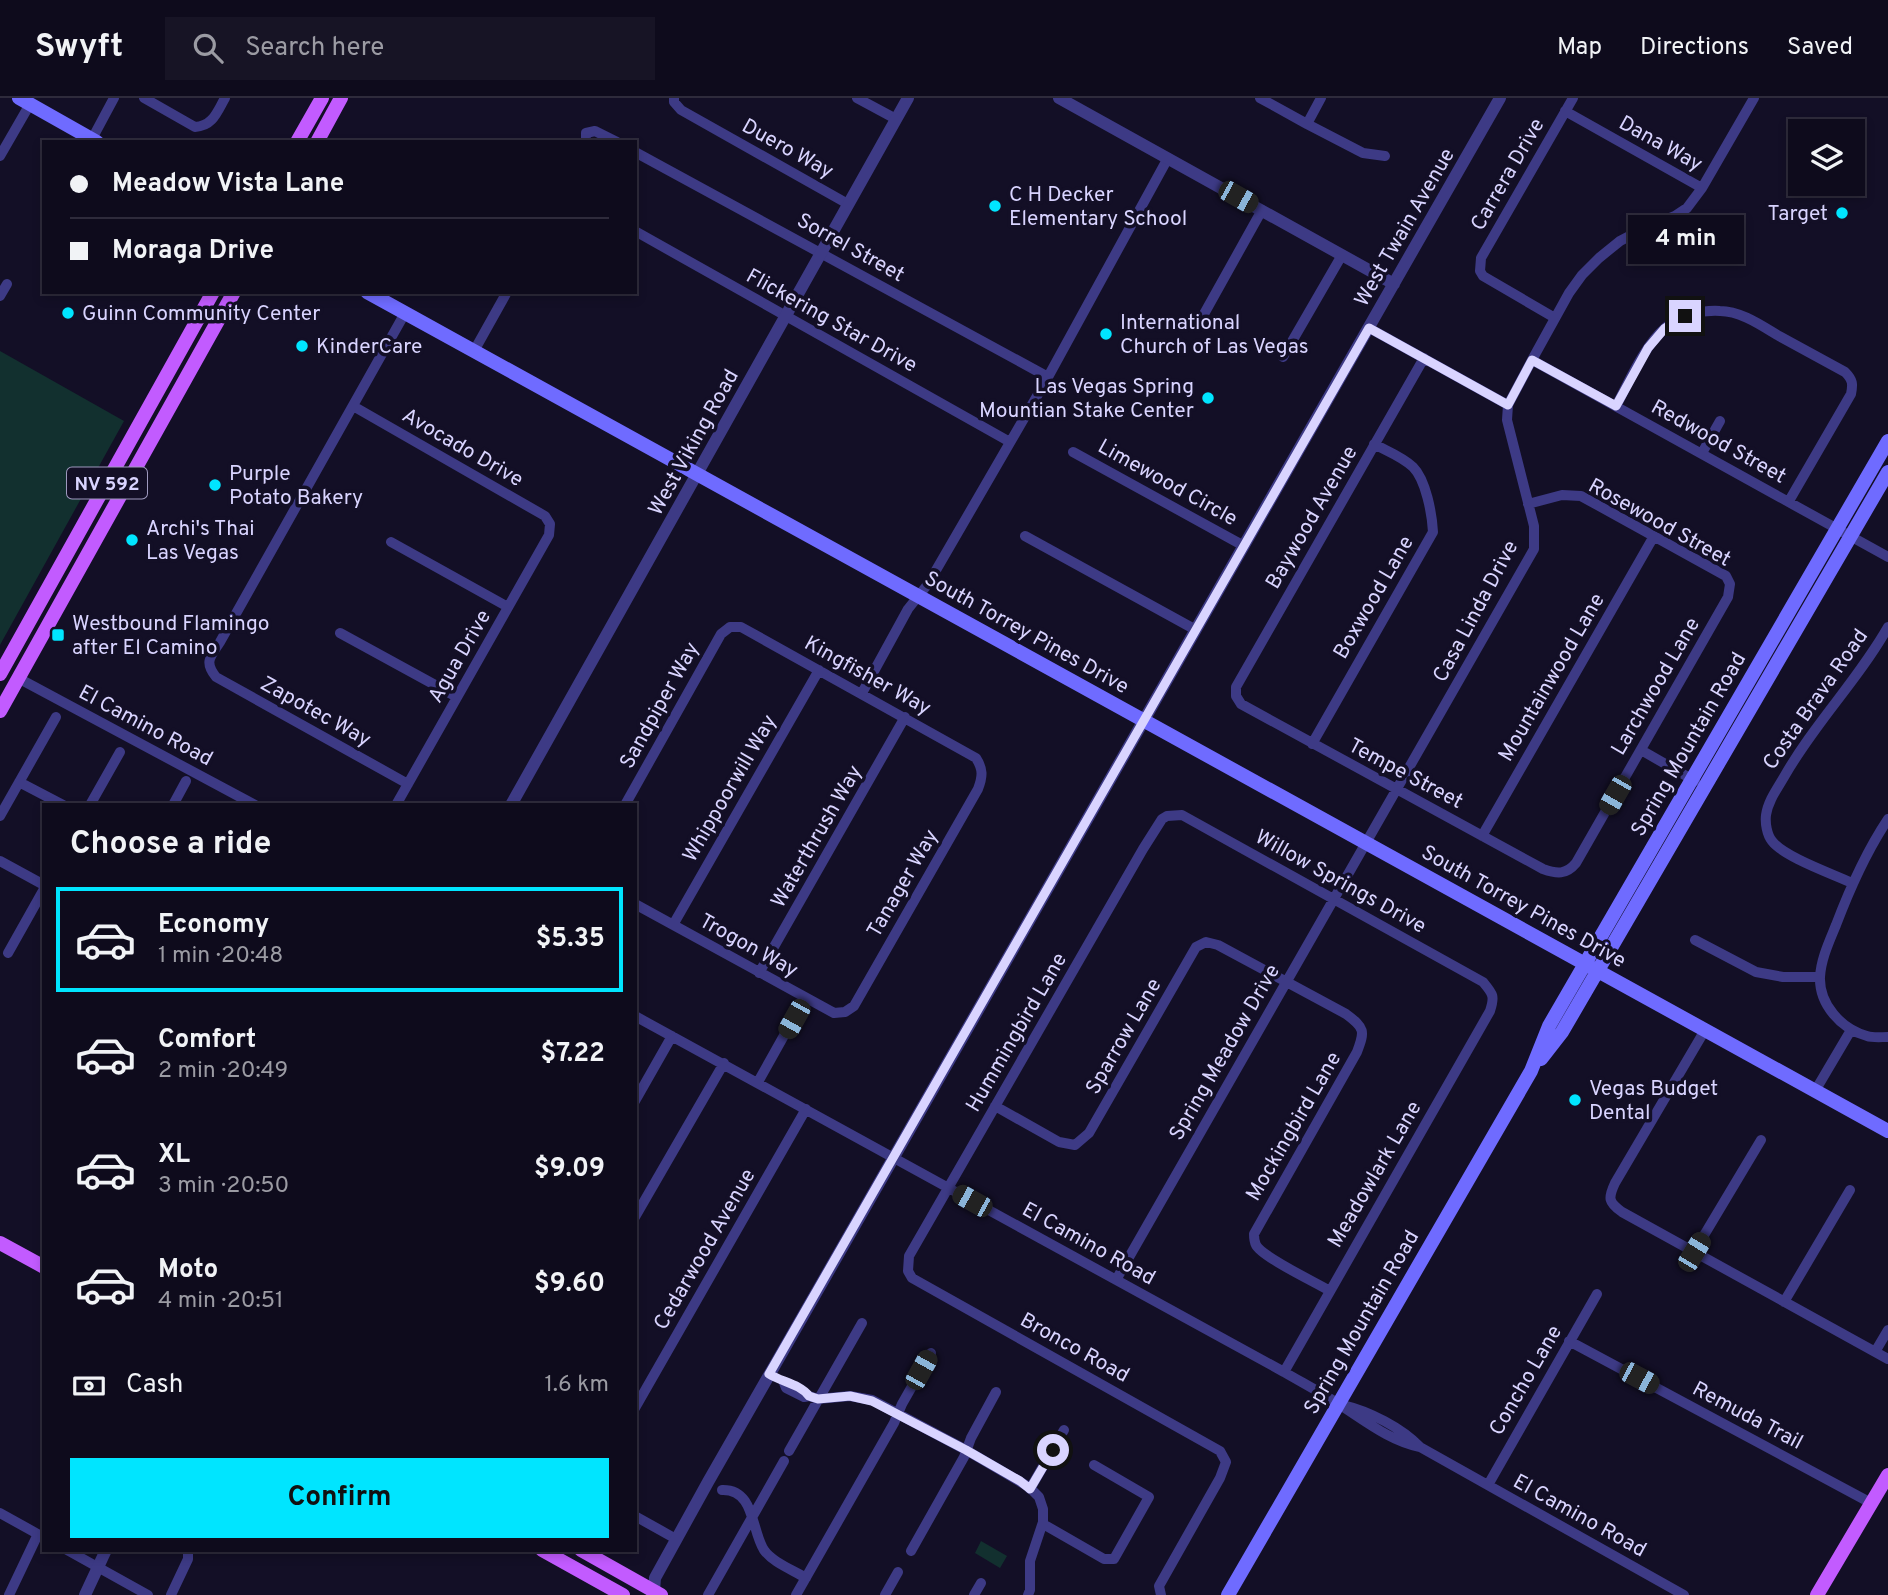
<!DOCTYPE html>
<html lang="en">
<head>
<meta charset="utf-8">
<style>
	:root { --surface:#0e0b1c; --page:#171425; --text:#f1f3f6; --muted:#9b9ba3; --line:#2e2b3b; --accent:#00e5ff }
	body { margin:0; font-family:Overpass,sans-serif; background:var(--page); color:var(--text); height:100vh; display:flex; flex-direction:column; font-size:26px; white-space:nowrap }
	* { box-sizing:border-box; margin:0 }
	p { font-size:23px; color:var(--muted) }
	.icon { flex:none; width:38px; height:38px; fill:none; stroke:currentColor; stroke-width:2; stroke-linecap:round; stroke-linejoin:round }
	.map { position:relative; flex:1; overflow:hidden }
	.side { position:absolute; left:42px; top:705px; width:595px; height:749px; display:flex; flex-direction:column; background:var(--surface); border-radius:0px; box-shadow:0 4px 10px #0003,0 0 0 2px var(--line) }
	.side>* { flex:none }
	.guide { position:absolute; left:42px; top:42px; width:595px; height:154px; border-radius:0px; box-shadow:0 4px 10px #0003,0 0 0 2px var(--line); display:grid; align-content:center; height:154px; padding:0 28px; background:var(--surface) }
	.tools { position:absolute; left:1788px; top:21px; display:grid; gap:14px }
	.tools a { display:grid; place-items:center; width:77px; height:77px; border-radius:0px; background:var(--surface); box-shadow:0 4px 10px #0003,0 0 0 2px var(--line); font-size:35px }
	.end { position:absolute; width:32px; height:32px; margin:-16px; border:9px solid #d9d4ff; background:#111; box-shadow:0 0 0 4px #111 }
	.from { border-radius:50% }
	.bubble { position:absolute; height:49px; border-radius:0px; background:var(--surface); box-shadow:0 4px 10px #0003,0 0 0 2px var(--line); font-size:23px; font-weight:700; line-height:49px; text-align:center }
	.car { position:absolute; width:21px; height:42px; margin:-21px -10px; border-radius:9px; box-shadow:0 0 5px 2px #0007; background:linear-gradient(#222 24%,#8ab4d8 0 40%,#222 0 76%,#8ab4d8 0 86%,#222 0) }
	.guide b { display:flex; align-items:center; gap:24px; height:66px; font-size:26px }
	.guide b+b { border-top:2px solid var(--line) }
	.guide i { width:18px; height:18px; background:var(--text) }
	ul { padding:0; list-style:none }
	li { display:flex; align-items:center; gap:21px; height:105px; margin:0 14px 10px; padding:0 14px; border:4px solid transparent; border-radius:0px }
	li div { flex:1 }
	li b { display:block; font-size:26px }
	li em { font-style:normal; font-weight:700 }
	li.on { border-color:var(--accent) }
	li>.icon { width:63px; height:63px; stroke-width:1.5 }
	h2 { padding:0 28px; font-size:32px; line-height:84px }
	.pay { display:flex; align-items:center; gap:18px; height:77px; padding:0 28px; font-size:26px }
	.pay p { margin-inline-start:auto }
	.primary-button { display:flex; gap:14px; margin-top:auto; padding:14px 28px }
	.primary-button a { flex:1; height:80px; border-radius:0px; background:var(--accent); color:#111; font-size:28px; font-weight:700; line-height:80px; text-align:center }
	header { display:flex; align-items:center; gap:42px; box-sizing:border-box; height:98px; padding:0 35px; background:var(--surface); border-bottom:2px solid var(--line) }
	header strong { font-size:33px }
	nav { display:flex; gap:38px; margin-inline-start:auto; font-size:24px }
	.search { width:490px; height:63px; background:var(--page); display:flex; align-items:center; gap:18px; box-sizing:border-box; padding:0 24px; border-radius:0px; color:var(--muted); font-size:26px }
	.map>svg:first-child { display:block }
	.green { fill:#12302f }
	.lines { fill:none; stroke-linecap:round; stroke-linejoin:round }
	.minor { stroke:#3d3a85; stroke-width:10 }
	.tertiary { stroke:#3d3a85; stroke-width:12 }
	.secondary { stroke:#6f6bff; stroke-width:14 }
	.primary { stroke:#c25bff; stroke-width:14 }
	.route { stroke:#d9d4ff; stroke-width:9 }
	.poi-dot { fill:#00e5ff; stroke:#130f26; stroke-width:2.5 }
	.labels { text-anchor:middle; stroke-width:7; stroke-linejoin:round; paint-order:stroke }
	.shield { fill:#130f26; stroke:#9e99be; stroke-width:2 }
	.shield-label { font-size:19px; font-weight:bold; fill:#d9d4ff }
	.street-label { font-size:21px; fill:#d9d4ff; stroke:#130f26 }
	.poi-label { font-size:21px; fill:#d9d4ff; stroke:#130f26; text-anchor:start }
</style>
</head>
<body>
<header>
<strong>Swyft</strong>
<div class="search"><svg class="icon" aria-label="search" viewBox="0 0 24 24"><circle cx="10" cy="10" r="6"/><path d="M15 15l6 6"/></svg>Search here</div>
<nav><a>Map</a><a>Directions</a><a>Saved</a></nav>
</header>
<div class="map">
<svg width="1888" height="1497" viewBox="0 0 1888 1497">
	<rect width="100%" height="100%" fill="#130f26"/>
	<path class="green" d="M 0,253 L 124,323 L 0,547 Z
		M 981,1443 L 1007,1458 L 1000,1470 L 975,1455 Z"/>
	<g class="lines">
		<path class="minor" d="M 144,0 L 195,29 C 213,28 217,14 225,0
			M 674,0 L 674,4 L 681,12 L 848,106
			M 857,0 L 896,21
			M 1260,0 L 1307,26 L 1363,55 L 1385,58
			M 1565,13 L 1702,90
			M 1307,26 L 1321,0
			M 92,41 L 114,0
			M 586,44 L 586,35 L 595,33 L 617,44
			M 635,54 L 1048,279
			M 0,58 L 30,6
			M 635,133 L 1010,344
			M 0,198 L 7,186
			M 405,215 L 220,544 C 210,559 204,564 216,579 L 408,686
			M 1204,216 L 1262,112
			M 1555,220 L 1483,178 L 1480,173 L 1481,160 L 1573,0
			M 1369,230 L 1508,307
			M 474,253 L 507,194
			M 1283,259 L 1342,157
			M 1424,260 L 1236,589 L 1236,598 L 1241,606 L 1543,771 C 1557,776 1566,777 1576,765 L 1728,499 L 1730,486 L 1726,478 L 1581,398 L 1562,397 L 1528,406
			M 1532,262 L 1888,459
			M 353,308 L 545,418 L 550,426 L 549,437 L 396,707
			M 1616,308 C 1629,284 1644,248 1665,230 C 1679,217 1701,212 1720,213 C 1741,213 1762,228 1779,238 C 1801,250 1823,262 1845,274 C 1853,282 1853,286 1851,296 L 1789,403
			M 1073,354 L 1244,448
			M 1702,355 L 1720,323
			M 1025,438 L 1196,532
			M 391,444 L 508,509
			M 340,535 L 457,599
			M 18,580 L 255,707
			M 862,595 L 908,511 L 928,486 L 1048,279 L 1168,60
			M 1312,646 L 1433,434 C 1432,416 1426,382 1413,369 C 1403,359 1387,353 1374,346
			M 1641,652 L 1695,683
			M 19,684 L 63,707
			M 90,707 L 120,654
			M 173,707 L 186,683
			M 625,707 L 721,536 L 730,529 L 741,529 L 976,660 C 983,671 983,678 978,691 L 854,908 L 845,914 L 834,915 L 635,806
			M 0,718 L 56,619
			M 1888,721 C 1866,754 1850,790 1836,827 C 1829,844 1821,861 1820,879 C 1819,906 1841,931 1867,938 C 1873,940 1881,939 1888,939
			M 1482,738 L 1654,438
			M 0,763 L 44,787
			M 1852,785 C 1833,776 1784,759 1772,743 C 1767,737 1765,725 1766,717 C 1768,703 1777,691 1784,679 C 1814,626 1858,582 1888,529
			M 673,827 L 819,572
			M 1695,842 L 1756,874 L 1783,879 L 1820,879
			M 8,855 L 44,791
			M 759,875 L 905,619
			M 635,918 L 1284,1274 C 1301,1284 1320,1294 1337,1305 C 1363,1321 1389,1343 1420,1349
			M 1705,932 L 1615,1085 C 1608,1100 1608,1104 1622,1114 L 1888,1261
			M 758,984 L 805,900
			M 1815,993 L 1851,932
			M 635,1003 L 672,938
			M 995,1008 L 1059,1044 L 1075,1047 L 1089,1035 L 1196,849 L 1206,844 L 1218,847 L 1346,916 C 1365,930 1365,933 1357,954 L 1254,1136 C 1254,1140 1254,1143 1256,1147 C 1262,1159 1315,1184 1330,1193
			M 635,1119 L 724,965
			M 1694,1154 L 1761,1042
			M 1116,1182 L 1534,451 L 1534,428 L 1507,322 L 1508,307 L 1532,262 L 1569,195 L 1582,177 L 1599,160 L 1620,143 L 1643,131 L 1675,118 L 1687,110 L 1702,90 L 1754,0
			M 1784,1204 L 1850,1092
			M 1569,1243 L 1871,1405
			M 1875,1254 L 1888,1232
			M 784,1285 L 786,1290 L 804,1299 L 809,1298 L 818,1301 L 850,1298 L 872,1302 L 966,1352 L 1029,1389 L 1039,1399 L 1043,1411 L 1043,1424 L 1030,1463 L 1030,1492 L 1028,1497
			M 1343,1307 C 1369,1313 1402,1330 1420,1349 L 1684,1497
			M 635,1310 L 806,1011
			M 789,1353 L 862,1225
			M 1488,1387 L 1597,1196
			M 1030,1391 L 1064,1332
			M 722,1392 C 755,1391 751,1432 764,1452 C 772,1464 793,1472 806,1480
			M 0,1415 L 43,1439
			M 635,1418 L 676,1441
			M 1043,1426 L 1104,1461 L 1114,1461 L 1149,1399 L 1094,1367
			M 67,1452 L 148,1497
			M 911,1453 L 964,1359 L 971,1340 L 996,1294
			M 9,1497 L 38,1436
			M 171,1497 L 188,1461 L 188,1452
			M 708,1497 L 784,1363
			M 796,1497 L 894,1325 L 902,1306 L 931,1255
			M 885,1497 L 898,1474
			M 974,1497 L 981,1485
			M 1161,1497 L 1159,1488 L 1220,1380 L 1226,1364 L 1220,1353 L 912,1180 L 908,1173 L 909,1158 L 1143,751 L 1162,721 L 1167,718 L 1182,717 L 1483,884 C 1493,896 1495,898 1490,913 L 1284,1274"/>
		<path class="tertiary" d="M 1059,0 L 1394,186
			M 511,707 L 908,0
			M 85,1497 L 106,1452
			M 652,1497 L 654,1493 L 655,1480 L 708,1384 L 1500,0"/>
		<path class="secondary" d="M 19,0 L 97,44
			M 367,194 L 1888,1033
			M 1541,961 L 1562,934 L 1888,374
			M 1228,1497 L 1531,973 L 1549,928 L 1888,343"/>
		<path class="primary" d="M 297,44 L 322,0
			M 317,44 L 341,0
			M 0,576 L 213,194
			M 0,613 L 234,194
			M 0,1145 L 44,1169
			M 542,1452 L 623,1497
			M 581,1452 L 661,1497
			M 1817,1497 L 1888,1377"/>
	</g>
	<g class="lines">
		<path class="route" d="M 1053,1352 L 1030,1391 L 1020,1383 L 966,1352 L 872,1303 L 850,1298 L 818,1301 L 809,1298 C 800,1286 782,1284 769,1276 L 1369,230 L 1508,307 L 1532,262 L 1616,308 L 1648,250 L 1665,230 L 1685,218"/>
	</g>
	<g class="poi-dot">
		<circle cx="995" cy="108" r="7"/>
		<circle cx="1842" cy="115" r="7"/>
		<circle cx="68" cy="215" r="7"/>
		<circle cx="1106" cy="236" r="7"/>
		<circle cx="302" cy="248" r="7"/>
		<circle cx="1208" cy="300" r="7"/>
		<circle cx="215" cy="387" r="7"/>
		<circle cx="132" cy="442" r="7"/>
		<rect x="51" y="530" width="14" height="14" rx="3.5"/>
		<circle cx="1575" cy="1002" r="7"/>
	</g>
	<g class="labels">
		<rect class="shield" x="67" y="369.5" width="80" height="31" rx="5"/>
		<g class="shield-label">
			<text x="107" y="392">NV 592</text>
		</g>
		<g class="street-label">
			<text transform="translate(1661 45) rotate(29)" y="7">Dana Way</text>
			<text transform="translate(788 50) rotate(29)" y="7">Duero Way</text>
			<text transform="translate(1507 76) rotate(-60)" y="7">Carrera Drive</text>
			<text transform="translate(1404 129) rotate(-60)" y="7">West Twain Avenue</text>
			<text transform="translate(851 149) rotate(29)" y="7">Sorrel Street</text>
			<text transform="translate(832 222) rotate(29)" y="7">Flickering Star Drive</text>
			<text transform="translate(1719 343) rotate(29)" y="7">Redwood Street</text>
			<text transform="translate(693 344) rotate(-61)" y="7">West Viking Road</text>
			<text transform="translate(463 349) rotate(30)" y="7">Avocado Drive</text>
			<text transform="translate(1168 384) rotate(29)" y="7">Limewood Circle</text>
			<text transform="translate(1311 419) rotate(-60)" y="7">Baywood Avenue</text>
			<text transform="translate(1660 424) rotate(29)" y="7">Rosewood Street</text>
			<text transform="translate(1373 499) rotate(-60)" y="7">Boxwood Lane</text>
			<text transform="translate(1475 513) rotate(-62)" y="7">Casa Linda Drive</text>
			<text transform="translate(1027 534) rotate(29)" y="7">South Torrey Pines Drive</text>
			<text transform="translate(459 558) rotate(-60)" y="7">Agua Drive</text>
			<text transform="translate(868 577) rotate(29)" y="7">Kingfisher Way</text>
			<text transform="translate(1551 579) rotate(-60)" y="7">Mountainwood Lane</text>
			<text transform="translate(1655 588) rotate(-60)" y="7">Larchwood Lane</text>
			<text transform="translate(1815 601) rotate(-55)" y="7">Costa Brava Road</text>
			<text transform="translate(659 607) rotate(-61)" y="7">Sandpiper Way</text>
			<text transform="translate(316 613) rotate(29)" y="7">Zapotec Way</text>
			<text transform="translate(146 627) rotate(28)" y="7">El Camino Road</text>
			<text transform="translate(1688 646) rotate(-60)" y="7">Spring Mountain Road</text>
			<text transform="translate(1406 675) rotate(28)" y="7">Tempe Street</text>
			<text transform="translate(729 690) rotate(-60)" y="7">Whippoorwill Way</text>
			<text transform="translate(816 738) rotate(-60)" y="7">Waterthrush Way</text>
			<text transform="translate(1341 783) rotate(29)" y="7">Willow Springs Drive</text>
			<text transform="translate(902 785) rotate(-60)" y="7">Tanager Way</text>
			<text transform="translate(1524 808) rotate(29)" y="7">South Torrey Pines Drive</text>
			<text transform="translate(749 847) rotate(29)" y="7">Trogon Way</text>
			<text transform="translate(1016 934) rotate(-60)" y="7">Hummingbird Lane</text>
			<text transform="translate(1123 938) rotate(-60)" y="7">Sparrow Lane</text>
			<text transform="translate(1224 954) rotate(-60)" y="7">Spring Meadow Drive</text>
			<text transform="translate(1293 1028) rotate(-60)" y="7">Mockingbird Lane</text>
			<text transform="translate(1374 1076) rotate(-60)" y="7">Meadowlark Lane</text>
			<text transform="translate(1089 1145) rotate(29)" y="7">El Camino Road</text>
			<text transform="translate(704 1151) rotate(-60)" y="7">Cedarwood Avenue</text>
			<text transform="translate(1361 1224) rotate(-60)" y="7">Spring Mountain Road</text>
			<text transform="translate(1075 1249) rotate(29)" y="7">Bronco Road</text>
			<text transform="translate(1525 1282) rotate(-60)" y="7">Concho Lane</text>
			<text transform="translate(1748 1317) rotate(28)" y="7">Remuda Trail</text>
			<text transform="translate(1580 1417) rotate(29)" y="7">El Camino Road</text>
		</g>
		<g class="poi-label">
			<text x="1009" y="103">C H Decker<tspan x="1009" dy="24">Elementary School</tspan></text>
			<text x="1828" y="122" text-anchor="end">Target</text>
			<text x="82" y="222">Guinn Community Center</text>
			<text x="1120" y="231">International<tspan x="1120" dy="24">Church of Las Vegas</tspan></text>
			<text x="316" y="255">KinderCare</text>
			<text x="1194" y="295" text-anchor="end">Las Vegas Spring<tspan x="1194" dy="24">Mountian Stake Center</tspan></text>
			<text x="229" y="382">Purple<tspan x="229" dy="24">Potato Bakery</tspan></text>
			<text x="146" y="437">Archi's Thai<tspan x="146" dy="24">Las Vegas</tspan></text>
			<text x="72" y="532">Westbound Flamingo<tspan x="72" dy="24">after El Camino</tspan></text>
			<text x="1589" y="997">Vegas Budget<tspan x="1589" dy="24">Dental</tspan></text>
		</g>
	</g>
</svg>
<div class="tools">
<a><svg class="icon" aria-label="layers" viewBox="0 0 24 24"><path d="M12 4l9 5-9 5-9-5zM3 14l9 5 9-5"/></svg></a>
</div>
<i class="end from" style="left:1053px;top:1352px"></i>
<i class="end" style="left:1685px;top:218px"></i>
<div class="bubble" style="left:1628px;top:117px;width:116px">4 min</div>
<i class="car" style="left:1238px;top:99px;rotate:119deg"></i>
<i class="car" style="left:1615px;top:697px;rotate:210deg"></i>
<i class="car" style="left:794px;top:921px;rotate:209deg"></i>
<i class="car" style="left:972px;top:1103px;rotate:299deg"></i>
<i class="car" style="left:1694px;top:1154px;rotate:31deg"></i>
<i class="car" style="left:921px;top:1272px;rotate:29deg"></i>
<i class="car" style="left:1639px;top:1280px;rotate:118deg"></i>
<div class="guide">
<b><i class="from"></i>Meadow Vista Lane</b>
<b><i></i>Moraga Drive</b>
</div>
<section class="side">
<h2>Choose a ride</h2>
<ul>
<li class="on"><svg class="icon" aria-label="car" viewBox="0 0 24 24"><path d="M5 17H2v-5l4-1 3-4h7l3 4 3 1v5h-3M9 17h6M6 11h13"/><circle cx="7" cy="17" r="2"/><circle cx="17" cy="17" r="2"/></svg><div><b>Economy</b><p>1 min · 20:48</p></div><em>$5.35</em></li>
<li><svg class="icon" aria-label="car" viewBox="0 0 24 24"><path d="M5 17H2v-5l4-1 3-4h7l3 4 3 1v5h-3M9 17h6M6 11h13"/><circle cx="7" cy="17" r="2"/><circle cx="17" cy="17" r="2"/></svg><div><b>Comfort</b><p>2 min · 20:49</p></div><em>$7.22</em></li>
<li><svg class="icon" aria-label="car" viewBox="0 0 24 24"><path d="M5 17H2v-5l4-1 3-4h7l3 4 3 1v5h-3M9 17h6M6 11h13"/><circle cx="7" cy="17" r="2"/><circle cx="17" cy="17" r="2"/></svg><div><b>XL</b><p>3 min · 20:50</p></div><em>$9.09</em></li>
<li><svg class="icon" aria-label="car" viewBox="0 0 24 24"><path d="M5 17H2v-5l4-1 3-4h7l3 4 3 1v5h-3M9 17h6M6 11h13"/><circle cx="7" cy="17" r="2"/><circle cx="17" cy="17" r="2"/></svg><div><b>Moto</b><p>4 min · 20:51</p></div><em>$9.60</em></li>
</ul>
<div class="pay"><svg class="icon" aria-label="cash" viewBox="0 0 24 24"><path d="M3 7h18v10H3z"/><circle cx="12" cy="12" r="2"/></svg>Cash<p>1.6 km</p></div>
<div class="primary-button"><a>Confirm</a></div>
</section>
</div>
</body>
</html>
